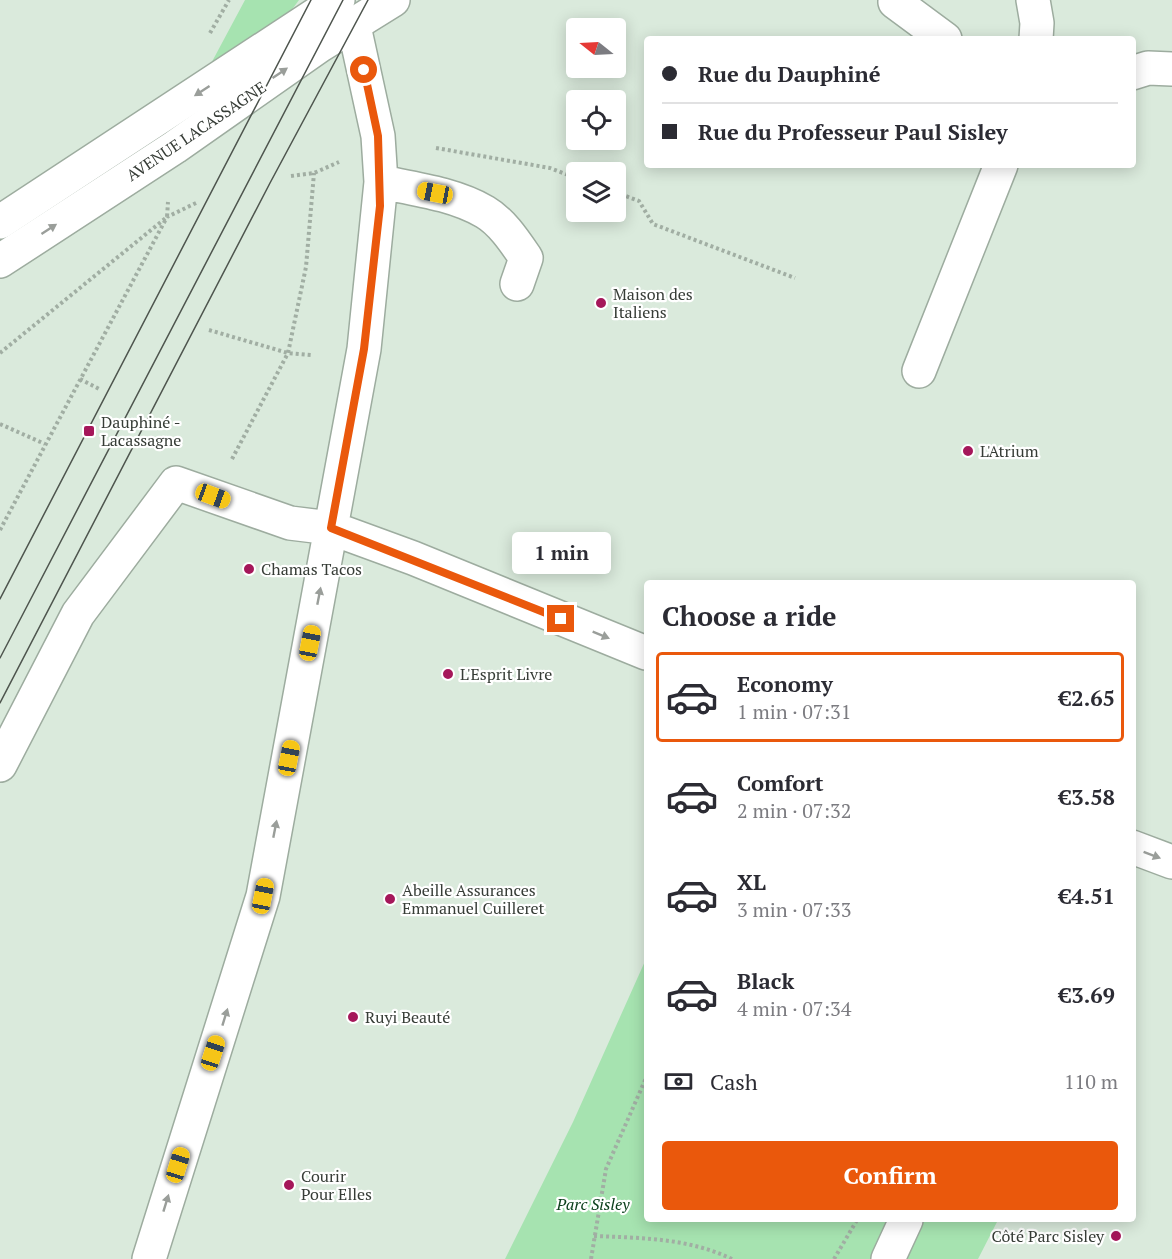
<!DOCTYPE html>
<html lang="en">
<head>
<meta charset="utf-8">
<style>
	:root { --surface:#fff; --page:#f7f7f7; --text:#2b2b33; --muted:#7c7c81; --line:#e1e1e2; --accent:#ea580c }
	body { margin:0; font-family:"PT Serif",serif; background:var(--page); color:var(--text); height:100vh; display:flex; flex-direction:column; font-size:22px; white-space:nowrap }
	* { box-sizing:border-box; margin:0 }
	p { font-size:20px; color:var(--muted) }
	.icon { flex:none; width:33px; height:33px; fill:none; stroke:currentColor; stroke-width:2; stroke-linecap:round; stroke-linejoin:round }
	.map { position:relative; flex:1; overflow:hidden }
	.details { position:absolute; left:644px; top:580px; width:492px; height:642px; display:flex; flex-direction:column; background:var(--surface); border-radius:6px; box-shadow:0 3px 15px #0003 }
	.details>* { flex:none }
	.hud { position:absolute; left:644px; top:36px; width:492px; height:132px; border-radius:6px; box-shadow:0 3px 15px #0003; display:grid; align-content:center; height:132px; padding:0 18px; background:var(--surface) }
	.needle { width:39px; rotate:288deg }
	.buttons { position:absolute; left:566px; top:18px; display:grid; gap:12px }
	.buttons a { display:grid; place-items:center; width:60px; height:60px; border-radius:6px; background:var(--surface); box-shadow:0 3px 15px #0003; font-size:30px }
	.end { position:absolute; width:27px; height:27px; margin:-14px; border:8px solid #ea580c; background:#fff; box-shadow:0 0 0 3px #fff }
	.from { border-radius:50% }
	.bubble { position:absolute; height:42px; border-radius:6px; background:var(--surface); box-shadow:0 3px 15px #0003; font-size:20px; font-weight:600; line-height:42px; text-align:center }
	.car { position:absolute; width:18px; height:36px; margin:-18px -9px; border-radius:8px; box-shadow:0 0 4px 2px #0007; background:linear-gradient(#f5c518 24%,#345 0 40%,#f5c518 0 76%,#345 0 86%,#f5c518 0) }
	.hud b { display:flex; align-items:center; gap:21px; height:57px; font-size:22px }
	.hud b+b { border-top:2px solid var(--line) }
	.hud i { width:15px; height:15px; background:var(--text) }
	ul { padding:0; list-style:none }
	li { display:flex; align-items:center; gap:18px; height:90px; margin:0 12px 9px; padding:0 6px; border:3px solid transparent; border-radius:6px }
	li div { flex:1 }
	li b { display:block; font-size:22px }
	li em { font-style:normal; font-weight:600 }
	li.active { border-color:var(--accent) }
	li>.icon { width:54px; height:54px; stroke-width:1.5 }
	h2 { padding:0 18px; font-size:27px; line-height:72px }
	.pay { display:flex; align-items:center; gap:15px; height:66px; padding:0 18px; font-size:22px }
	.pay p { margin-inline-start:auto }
	.primary-button { display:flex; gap:12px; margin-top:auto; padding:12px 18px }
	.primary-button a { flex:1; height:69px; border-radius:6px; background:var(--accent); color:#fff; font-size:24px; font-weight:600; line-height:69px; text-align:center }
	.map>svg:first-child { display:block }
	.green { fill:#a6e3b0 }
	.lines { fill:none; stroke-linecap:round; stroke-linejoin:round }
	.minor-casing { stroke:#9dac9f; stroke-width:36 }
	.major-casing { stroke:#9dac9f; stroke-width:36 }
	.path { stroke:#a1aea3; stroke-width:4; stroke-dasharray:3 3; stroke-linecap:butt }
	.minor { stroke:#fff; stroke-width:33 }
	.major { stroke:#fff; stroke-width:33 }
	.tram { stroke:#4e554e; stroke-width:1.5 }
	.oneway { fill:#9a9e9a }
	.route { stroke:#ea580c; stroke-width:8 }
	.poi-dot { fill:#a5175a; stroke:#fff; stroke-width:2 }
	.labels { text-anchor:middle; stroke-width:4.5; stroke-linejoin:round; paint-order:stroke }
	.street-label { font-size:16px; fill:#363c36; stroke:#fff }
	.poi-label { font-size:16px; fill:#363c36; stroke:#fff; text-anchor:start }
	.park-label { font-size:16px; font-style:italic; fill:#0d411d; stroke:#fff }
</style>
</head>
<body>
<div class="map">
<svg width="1172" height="1259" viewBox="0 0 1172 1259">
	<rect width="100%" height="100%" fill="#daeadc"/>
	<path class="green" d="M 245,0 L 299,0 L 288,15 L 207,71 Z
		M 646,959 L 646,1220 L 998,1220 L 978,1259 L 505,1259 L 573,1122 Z"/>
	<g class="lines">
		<defs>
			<path id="minor" d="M 896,0 L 895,2 L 945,39
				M 1033,0 L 1037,23 L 1036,39
				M 1132,73 L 1148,68 L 1172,69
				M 381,182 C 415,189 454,194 485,212 C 502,222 515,242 526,258 L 517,284
				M 0,222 L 338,0
				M 919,371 L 1001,165
				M 0,765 L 78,614 L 176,483 L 290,523 L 331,528 L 413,558 L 646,653
				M 1132,847 L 1172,862
				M 149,1259 L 263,896 L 364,349 L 381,182 L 378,136 L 354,26
				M 888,1259 L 906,1220"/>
			<path id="major" d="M 0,261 L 175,147 L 319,46 L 393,0"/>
		</defs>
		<use href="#minor" class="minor-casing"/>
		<use href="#major" class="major-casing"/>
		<path class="path" d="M 210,33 L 229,0
			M 436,148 L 550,168 L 576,178
			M 291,176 L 314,173 L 339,162
			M 615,192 L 639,201 L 653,224 L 795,278
			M 209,330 L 288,353 L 311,355
			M 0,353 L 167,217 L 168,202
			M 80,379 L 101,390
			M 0,424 L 45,444
			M 232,459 L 288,353 L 306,267 L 314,173
			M 0,530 L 167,217 L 198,202
			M 594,1236 C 642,1238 688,1238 732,1259
			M 591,1259 L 606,1169 L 646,1078
			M 834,1259 L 857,1220"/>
		<use href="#minor" class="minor"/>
		<use href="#major" class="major"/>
		<path class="tram" d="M 0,599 L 311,0
			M 0,658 L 343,0
			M 0,703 L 270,183 L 368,0"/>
	</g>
	<defs><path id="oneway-solid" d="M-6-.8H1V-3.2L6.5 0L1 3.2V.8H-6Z" transform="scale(1.5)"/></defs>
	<g class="oneway">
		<use href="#oneway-solid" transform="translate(280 73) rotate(-34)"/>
		<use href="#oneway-solid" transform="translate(202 91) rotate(147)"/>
		<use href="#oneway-solid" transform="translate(49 229) rotate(-33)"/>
		<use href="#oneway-solid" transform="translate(319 596) rotate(-79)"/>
		<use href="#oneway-solid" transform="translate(601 635) rotate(22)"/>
		<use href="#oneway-solid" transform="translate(275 829) rotate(-79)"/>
		<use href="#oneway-solid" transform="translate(1152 855) rotate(21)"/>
		<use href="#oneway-solid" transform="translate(225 1017) rotate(-73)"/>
		<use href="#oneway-solid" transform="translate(166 1203) rotate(-73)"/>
	</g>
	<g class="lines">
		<path class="route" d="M 364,70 L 378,136 L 380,206 L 364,349 L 331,528 L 561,619"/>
	</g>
	<g class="poi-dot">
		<circle cx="601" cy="303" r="6"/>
		<rect x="83" y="425" width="12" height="12" rx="3"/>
		<circle cx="968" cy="451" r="6"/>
		<circle cx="249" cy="569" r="6"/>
		<circle cx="448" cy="674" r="6"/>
		<circle cx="390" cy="899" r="6"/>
		<circle cx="353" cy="1017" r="6"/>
		<circle cx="289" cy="1185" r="6"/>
		<circle cx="1116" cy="1236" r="6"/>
	</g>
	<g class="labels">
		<g class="street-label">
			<text transform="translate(196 131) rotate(-34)" y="6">AVENUE LACASSAGNE</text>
		</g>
		<g class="poi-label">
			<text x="613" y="300">Maison des<tspan x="613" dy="18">Italiens</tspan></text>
			<text x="101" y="428">Dauphiné -<tspan x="101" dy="18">Lacassagne</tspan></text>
			<text x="980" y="457">L'Atrium</text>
			<text x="261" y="575">Chamas Tacos</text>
			<text x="460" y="680">L'Esprit Livre</text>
			<text x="402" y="896">Abeille Assurances<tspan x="402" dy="18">Emmanuel Cuilleret</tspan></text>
			<text x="365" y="1023">Ruyi Beauté</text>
			<text x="301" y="1182">Courir<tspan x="301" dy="18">Pour Elles</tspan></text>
			<text x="1104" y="1242" text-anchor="end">Côté Parc Sisley</text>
		</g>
		<g class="park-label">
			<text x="593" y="1210">Parc Sisley</text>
		</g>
	</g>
</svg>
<div class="buttons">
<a><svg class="needle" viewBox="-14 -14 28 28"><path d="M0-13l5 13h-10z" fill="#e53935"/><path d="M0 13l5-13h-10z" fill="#7c7c81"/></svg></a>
<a><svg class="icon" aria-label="locate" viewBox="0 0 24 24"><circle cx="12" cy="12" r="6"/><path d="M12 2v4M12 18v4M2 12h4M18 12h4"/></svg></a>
<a><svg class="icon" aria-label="layers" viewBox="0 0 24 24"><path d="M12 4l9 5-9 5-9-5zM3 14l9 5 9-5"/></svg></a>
</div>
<i class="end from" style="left:364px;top:70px"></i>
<i class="end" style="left:561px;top:619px"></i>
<div class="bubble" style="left:512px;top:532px;width:99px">1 min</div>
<i class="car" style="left:435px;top:193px;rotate:281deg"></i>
<i class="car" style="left:213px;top:496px;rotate:110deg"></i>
<i class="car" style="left:310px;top:643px;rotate:11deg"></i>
<i class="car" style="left:289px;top:758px;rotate:11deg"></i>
<i class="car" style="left:263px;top:896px;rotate:11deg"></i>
<i class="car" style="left:213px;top:1053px;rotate:18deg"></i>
<i class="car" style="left:178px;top:1165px;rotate:17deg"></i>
<div class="hud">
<b><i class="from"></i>Rue du Dauphiné</b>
<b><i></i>Rue du Professeur Paul Sisley</b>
</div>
<section class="details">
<h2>Choose a ride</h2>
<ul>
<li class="active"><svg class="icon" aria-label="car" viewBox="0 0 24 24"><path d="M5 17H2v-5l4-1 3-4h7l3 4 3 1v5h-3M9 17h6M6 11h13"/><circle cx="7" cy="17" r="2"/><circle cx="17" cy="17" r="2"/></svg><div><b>Economy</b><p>1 min · 07:31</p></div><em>€2.65</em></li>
<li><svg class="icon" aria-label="car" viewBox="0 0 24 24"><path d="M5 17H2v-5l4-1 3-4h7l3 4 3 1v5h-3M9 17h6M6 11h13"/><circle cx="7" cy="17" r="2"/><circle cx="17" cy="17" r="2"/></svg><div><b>Comfort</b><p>2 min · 07:32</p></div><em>€3.58</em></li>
<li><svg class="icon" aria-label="car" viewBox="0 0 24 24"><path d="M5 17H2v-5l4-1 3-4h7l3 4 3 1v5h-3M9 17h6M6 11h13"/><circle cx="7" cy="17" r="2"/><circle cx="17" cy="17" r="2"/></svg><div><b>XL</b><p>3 min · 07:33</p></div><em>€4.51</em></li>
<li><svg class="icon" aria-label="car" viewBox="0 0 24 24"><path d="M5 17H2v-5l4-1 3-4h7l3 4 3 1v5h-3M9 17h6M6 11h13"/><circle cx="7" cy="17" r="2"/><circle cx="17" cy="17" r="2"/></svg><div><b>Black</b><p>4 min · 07:34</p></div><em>€3.69</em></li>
</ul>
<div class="pay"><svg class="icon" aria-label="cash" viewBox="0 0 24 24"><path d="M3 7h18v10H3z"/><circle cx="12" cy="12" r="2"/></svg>Cash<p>110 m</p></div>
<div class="primary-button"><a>Confirm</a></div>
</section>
</div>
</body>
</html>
